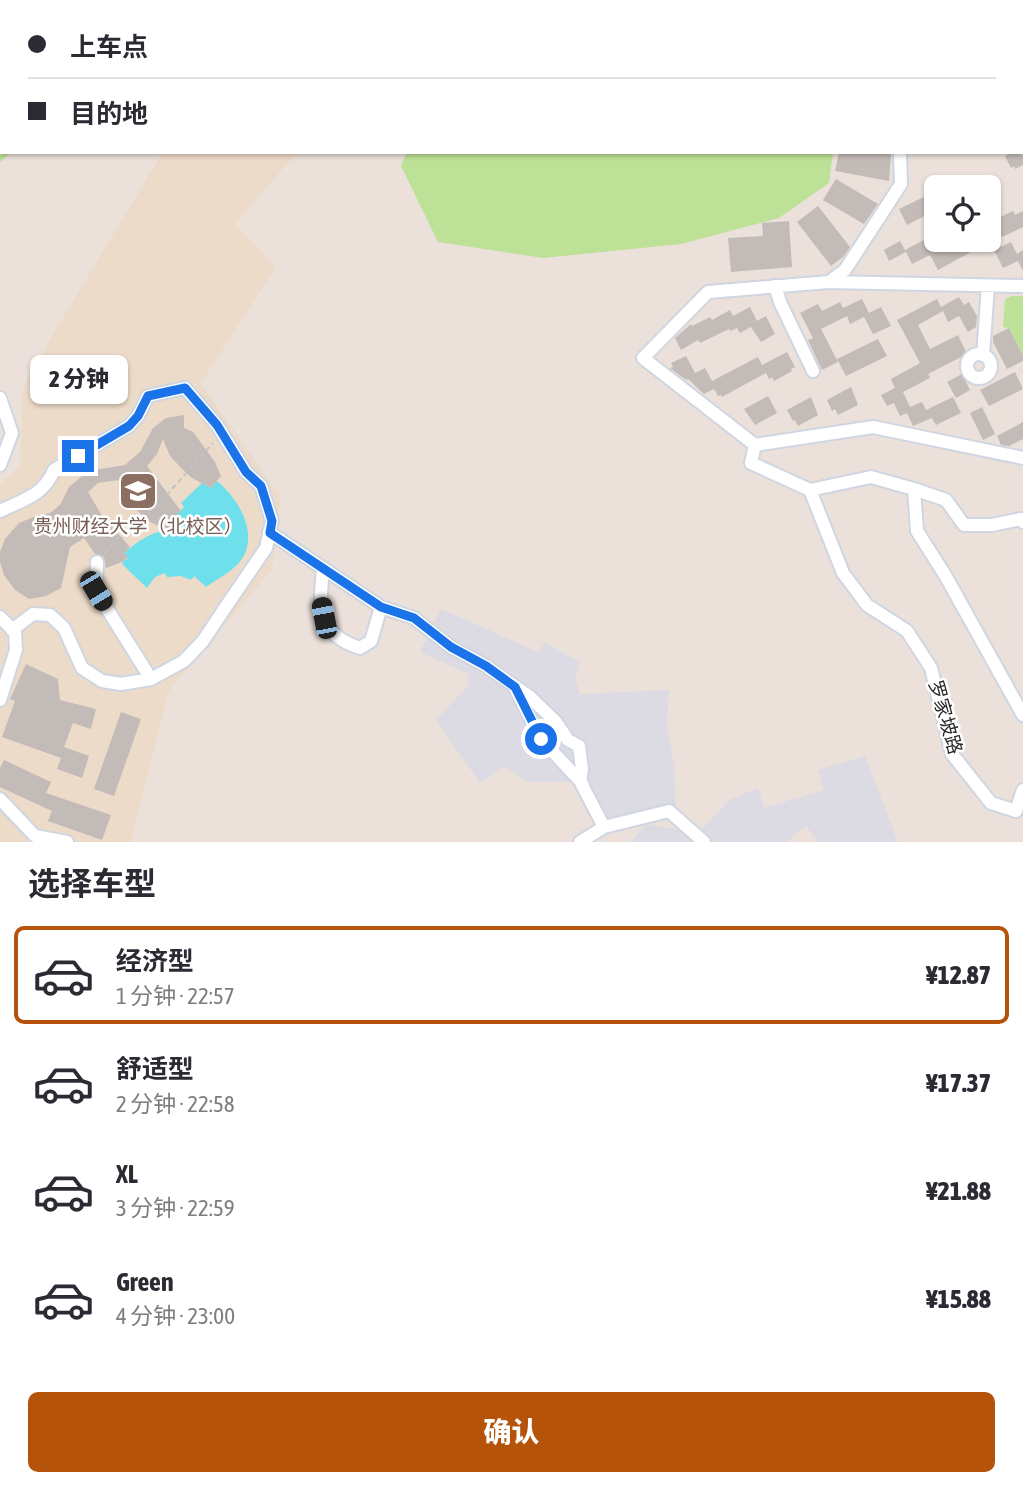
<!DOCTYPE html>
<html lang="zh">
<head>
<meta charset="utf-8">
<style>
	:root { --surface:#fff; --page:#f7f7f7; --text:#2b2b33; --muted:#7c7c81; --line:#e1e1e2; --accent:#b45309 }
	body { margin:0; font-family:"Asap Condensed","Noto Sans SC",sans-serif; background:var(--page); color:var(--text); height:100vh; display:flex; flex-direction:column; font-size:26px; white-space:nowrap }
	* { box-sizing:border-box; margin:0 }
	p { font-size:23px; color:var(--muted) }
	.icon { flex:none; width:38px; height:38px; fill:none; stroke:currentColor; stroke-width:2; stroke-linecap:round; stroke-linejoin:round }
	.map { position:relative; height:842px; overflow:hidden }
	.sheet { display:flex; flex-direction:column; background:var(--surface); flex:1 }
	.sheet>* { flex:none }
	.banner { position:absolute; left:0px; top:0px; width:1024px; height:154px; box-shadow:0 2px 5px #0004; display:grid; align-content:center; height:154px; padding:0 28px; background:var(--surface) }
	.buttons { position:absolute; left:924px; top:175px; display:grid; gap:14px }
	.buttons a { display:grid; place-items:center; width:77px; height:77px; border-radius:10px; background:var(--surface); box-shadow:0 2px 5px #0004; font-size:35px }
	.end { position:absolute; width:32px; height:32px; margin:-16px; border:9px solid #1a73e8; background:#fff; box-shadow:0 0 0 4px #fff }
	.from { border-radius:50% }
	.bubble { position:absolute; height:49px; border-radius:10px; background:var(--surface); box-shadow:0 2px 5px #0004; font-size:23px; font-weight:800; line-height:49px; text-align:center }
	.car { position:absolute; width:21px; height:42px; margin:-21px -10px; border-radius:9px; box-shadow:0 0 5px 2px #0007; background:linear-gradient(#222 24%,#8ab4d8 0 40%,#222 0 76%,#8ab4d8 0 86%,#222 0) }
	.banner b { display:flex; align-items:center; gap:24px; height:66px; font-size:26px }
	.banner b+b { border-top:2px solid var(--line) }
	.banner i { width:18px; height:18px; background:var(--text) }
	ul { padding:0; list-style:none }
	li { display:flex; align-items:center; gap:21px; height:98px; margin:0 14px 10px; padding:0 14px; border:4px solid transparent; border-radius:10px }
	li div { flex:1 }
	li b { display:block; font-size:26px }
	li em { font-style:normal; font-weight:800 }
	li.current { border-color:var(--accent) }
	li>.icon { width:63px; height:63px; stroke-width:1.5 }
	h2 { padding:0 28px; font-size:32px; line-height:84px }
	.cta { display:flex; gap:14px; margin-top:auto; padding:14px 28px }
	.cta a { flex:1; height:80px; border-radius:10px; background:var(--accent); color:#fff; font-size:28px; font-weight:800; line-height:80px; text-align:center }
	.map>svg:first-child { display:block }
	.industrial { fill:#dcdbe3 }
	.education { fill:#eddbc9 }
	.green { fill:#bde197 }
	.water { fill:#6ee0ec }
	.building { fill:#c3bbb7 }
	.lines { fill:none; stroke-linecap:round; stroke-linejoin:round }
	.minor-casing { stroke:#cfd6e1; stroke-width:16 }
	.path { stroke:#c3c3c3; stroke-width:2; stroke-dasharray:5 3.5; stroke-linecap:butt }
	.minor { stroke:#fff; stroke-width:12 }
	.route { stroke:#1a73e8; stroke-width:9 }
	.labels { text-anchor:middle; stroke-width:5; stroke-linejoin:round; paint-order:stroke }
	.education-label { font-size:19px; fill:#785e54; stroke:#fff }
	.street-label { font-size:19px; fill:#282828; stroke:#fff }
</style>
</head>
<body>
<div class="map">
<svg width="1023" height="842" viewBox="0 0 1023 842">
	<rect width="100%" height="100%" fill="#ebe1da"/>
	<path class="industrial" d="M 441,609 L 538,652 L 545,643 L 580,662 L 575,677 L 580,694 L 669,690 L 667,723 L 674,765 L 676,806 L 608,821 L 570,782 L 528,782 L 504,766 L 480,783 L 436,720 L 468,686 L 468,674 L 420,652 Z
		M 865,756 L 898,842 L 818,842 L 806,826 L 787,842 L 631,842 L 647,824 L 681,830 L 692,840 L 729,800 L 758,788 L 764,808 L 824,790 L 818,770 Z"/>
	<path class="education" d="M 163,152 L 304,152 L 293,157 L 235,224 L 276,267 L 201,383 L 281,498 L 272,570 L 169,691 L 131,842 L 0,842 L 0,485 L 20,466 L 23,388 L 58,326 Z"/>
	<path class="green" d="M 0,0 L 412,0 L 412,2 L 2,2 L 2,152 L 11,152 L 0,162 Z
		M 407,152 L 833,152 L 829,183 L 779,218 L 681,244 L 543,258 L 438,242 L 401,166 Z
		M 1012,296 L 1023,296 L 1023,356 L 1009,328 L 1003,327 L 1005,299 Z"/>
	<path class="water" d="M 217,481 C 239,499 262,537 238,564 C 229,573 216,580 206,587 L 194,576 L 191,580 L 181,576 L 167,577 L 165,573 L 155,577 L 147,588 L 123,565 L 122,562 L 128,558 L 124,554 C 134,543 153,531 168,530 L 177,522 L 173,518 L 184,507 L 181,503 L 202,483 L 211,488 Z"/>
	<path class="building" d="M 839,152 L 891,154 L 889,181 L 835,171 Z
		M 1013,152 L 1021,152 L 1023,156 L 1023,165 L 1015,169 L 1014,166 L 1011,168 L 1005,156 Z
		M 836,179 L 878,204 L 864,224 L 823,200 Z
		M 936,191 L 936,210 L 907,225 L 899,209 Z
		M 818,206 L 850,247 L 844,256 L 831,266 L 797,222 Z
		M 1013,211 L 1015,215 L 1023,211 L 1023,227 L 1002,237 L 994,220 Z
		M 789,221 L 792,267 L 731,272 L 728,238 L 763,236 L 762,223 Z
		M 924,240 L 929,249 L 948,240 L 965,240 L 971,252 L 938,270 L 930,255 L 912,264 L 905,250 Z
		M 900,241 L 906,252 L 889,261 L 884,250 Z
		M 1011,242 L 1017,254 L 1023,250 L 1023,271 L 1018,261 L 1003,268 L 994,250 Z
		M 959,297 L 964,305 L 969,302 L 977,316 L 976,327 L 968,332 L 959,316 L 948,322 L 943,311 L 918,325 L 930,349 L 958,335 L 967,354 L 928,374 L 930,378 L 903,392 L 910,407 L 922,402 L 926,410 L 953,397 L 961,413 L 936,425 L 932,418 L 913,426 L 907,413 L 900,416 L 894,403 L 887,406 L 881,395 L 895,388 L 891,379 L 920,363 L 897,320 L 937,299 L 941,307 Z
		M 862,299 L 869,313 L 881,307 L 891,326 L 873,334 L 864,317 L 850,324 L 847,316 L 821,329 L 838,362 L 822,370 L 808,340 L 813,338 L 800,313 L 818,304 L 822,311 L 840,302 L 843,308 Z
		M 750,307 L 757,321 L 766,316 L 775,334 L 761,342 L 751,327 L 740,333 L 737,328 L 730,331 L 729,329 L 700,343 L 698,340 L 681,350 L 675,338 L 691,324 L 692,326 L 710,317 L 712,320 L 730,310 L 733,316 Z
		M 1009,328 L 1023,356 L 1023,361 L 1007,369 L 993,342 L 993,336 Z
		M 878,339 L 887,356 L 846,376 L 837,359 Z
		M 787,352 L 795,367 L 791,369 L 792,371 L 774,381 L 772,377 L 769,379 L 766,373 L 722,397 L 721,395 L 718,396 L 714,389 L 704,394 L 688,379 L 686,380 L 670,368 L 673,367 L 671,363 L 686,356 L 695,373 L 705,368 L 712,381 L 758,357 L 762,365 Z
		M 1015,372 L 1023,389 L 989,406 L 980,390 Z
		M 962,374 L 970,390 L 956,398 L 947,382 Z
		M 851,387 L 858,405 L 838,415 L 835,409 L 832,411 L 827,400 Z
		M 768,396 L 777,413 L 755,425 L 744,409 Z
		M 811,397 L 818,415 L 798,426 L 795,420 L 793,421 L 787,410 Z
		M 982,407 L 995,434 L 983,440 L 970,413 Z
		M 184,415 L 184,428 L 193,432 L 215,462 L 221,476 L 211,488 L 192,478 L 181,468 L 170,456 L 163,439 L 157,454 L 147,466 L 181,511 L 173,518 L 177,522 L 168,530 L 150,522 L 134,508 L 118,480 L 98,483 L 88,492 L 101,514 L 130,547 L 124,554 L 128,557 L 122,562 L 106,568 L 104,557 L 95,554 L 84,538 L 70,547 L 61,588 L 46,596 L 29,599 L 15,590 L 4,575 L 0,562 L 0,552 L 5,539 L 19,523 L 36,516 L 50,513 L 60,505 L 69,487 L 88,471 L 125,465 L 140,452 L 153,428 L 166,418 Z
		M 1023,422 L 1023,439 L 1009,446 L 1001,445 L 997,436 Z
		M 26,664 L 58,679 L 60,700 L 96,709 L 91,729 L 73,723 L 64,747 L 89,756 L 82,778 L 57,769 L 61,758 L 2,737 L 15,701 L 10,699 Z
		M 121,712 L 141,719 L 114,796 L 94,789 Z
		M 4,760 L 51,782 L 46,793 L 111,815 L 102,840 L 48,821 L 52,811 L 0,787 L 0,768 Z"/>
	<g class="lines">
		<defs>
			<path id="minor" d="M 504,0 L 507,2
				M 887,0 L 888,2
				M 1022,79 L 1023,79
				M 900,152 L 901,184 L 845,270 L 829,282 L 708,292 L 643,358 L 755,445 L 873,427 L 1023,458
				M 829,282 L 1023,286
				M 775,286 L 780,302 L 813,371
				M967 366a12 12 0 1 1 24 0a12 12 0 1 1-24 0Z
				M 983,355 L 988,286
				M 0,398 L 12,433 L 0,465
				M 755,445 L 751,463 L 810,490 L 843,573 L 867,605 L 907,631 L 931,668 L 952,754 L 991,803 L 1016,811 L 1023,790
				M 810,490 L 871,477 L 914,489
				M 0,511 C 23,500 44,495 54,470 L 129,426 L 138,416 L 148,396 L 185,388 L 217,425 L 246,472 L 261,486 L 272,521 L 266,548 L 227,605 L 203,641 L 184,661 L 151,679 L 121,684 L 102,681 L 82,668 L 64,628 L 50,615 L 33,614 L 12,630
				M 1023,522 L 1021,519 L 992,525 L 964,525 L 946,500 L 914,489 L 917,531 L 945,575 L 1023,715
				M 269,532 L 381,607 L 414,618 L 451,647 L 486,666 L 530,697 L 555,721 L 568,740 L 579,746 L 582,769 L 580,781 L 604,827
				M 97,562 L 96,591 L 151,679
				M 323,569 C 319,609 317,634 360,648 L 371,641 L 381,607
				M 0,617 L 15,632 L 16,650 L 0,700
				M 516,690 L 541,739 L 582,783
				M 0,799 L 35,836 L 67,842
				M 580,842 L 604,827 L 669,811 L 704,842"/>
		</defs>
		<use href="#minor" class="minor-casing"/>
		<path class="path" d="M 105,553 L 124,531 L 156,507 L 213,443"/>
		<use href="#minor" class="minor"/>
	</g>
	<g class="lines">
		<path class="route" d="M 78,456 L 129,426 L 138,416 L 148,396 L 185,388 L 217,425 L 246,472 L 261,486 L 272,521 L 270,533 L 381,607 L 414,618 L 451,647 L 486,666 L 515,687 L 541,739"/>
	</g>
	<defs>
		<symbol id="university-square" viewBox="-11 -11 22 22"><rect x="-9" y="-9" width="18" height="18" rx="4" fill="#8d6e63" stroke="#fff"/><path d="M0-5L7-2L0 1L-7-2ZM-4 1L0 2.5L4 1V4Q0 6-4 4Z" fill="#fff"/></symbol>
	</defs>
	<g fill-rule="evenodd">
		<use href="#university-square" x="116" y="469" width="44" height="44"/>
	</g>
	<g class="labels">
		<g class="education-label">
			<text x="138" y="533">贵州财经大学（北校区）</text>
		</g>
		<g class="street-label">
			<text transform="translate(946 717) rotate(74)" y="7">罗家坡路</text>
		</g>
	</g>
</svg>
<div class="buttons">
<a><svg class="icon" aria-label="locate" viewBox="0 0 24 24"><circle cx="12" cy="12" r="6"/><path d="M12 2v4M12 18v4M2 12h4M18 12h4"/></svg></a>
</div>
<i class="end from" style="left:541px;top:739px"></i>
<i class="end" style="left:78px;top:456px"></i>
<div class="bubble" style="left:30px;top:355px;width:98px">2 分钟</div>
<i class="car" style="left:96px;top:591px;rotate:149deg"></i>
<i class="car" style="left:324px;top:618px;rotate:349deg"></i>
<div class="banner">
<b><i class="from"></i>上车点</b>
<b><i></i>目的地</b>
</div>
</div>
<section class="sheet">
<h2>选择车型</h2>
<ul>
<li class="current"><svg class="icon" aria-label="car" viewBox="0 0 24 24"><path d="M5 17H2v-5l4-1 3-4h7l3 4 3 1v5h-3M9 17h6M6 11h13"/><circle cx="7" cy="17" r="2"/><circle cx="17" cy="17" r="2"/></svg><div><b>经济型</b><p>1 分钟 · 22:57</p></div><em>¥12.87</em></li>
<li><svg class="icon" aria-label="car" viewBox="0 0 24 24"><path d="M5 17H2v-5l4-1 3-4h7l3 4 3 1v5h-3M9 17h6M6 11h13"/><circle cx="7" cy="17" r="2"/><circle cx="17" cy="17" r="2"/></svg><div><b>舒适型</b><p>2 分钟 · 22:58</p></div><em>¥17.37</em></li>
<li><svg class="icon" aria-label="car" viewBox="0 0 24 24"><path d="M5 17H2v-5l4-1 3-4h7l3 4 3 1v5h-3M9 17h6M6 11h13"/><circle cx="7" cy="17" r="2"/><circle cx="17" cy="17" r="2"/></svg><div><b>XL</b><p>3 分钟 · 22:59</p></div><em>¥21.88</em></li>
<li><svg class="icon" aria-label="car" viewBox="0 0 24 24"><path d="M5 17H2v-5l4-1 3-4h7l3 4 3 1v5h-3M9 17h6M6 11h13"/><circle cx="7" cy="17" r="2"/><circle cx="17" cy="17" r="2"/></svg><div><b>Green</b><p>4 分钟 · 23:00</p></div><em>¥15.88</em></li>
</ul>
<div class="cta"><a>确认</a></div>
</section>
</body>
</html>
